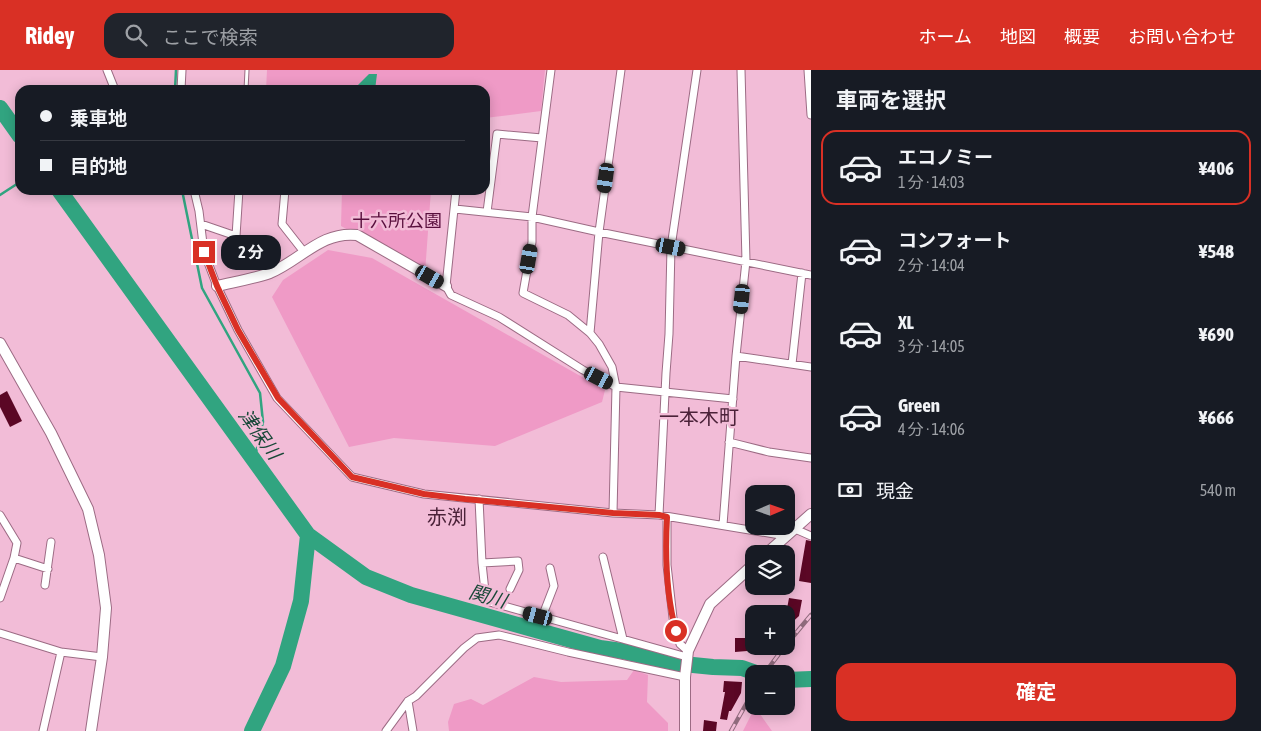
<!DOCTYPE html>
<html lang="ja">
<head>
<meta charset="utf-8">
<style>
	:root { --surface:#171b24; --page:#20242c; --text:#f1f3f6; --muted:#9ea1a6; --line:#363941; --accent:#d93025 }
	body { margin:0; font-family:"Asap Condensed","Noto Sans JP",sans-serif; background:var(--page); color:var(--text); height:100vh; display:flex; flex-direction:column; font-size:19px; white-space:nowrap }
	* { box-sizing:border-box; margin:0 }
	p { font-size:16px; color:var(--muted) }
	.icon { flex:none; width:28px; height:28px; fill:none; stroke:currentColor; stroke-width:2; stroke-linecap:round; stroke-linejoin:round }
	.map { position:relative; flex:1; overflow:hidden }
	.drawer { display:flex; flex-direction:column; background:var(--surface); width:450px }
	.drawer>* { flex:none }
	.guide { position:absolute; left:15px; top:15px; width:475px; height:110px; border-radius:15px; box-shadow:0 2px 12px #0003; display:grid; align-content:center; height:110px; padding:0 25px; background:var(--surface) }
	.needle { width:32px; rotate:88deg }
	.buttons { position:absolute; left:745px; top:415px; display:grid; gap:10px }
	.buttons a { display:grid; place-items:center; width:50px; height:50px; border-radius:10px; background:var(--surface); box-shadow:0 2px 12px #0003; font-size:25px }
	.end { position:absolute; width:22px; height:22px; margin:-11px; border:6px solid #d93025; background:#fff; box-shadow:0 0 0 2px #fff }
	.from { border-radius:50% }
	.bubble { position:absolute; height:35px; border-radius:15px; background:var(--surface); box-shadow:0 2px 12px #0003; font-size:16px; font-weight:700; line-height:35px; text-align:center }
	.car { position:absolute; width:15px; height:30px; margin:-15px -8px; border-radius:6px; box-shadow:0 0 4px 1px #0007; background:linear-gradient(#222 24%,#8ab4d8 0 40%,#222 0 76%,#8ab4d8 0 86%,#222 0) }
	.guide b { display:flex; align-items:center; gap:18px; height:48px; font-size:19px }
	.guide b+b { border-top:1px solid var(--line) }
	.guide i { width:12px; height:12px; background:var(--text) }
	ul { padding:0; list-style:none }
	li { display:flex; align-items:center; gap:15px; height:75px; margin:0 10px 8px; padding:0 15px; border:2px solid transparent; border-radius:15px }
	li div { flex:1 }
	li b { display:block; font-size:19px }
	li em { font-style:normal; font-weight:700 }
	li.active { border-color:var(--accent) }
	li>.icon { width:45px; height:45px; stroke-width:1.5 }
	h2 { padding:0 25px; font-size:22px; line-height:60px }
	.pay { display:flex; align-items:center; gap:12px; height:55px; padding:0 25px; font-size:19px }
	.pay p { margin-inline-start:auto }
	.action { display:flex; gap:10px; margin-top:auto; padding:10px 25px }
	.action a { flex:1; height:58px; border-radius:15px; background:var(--accent); color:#fff; font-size:20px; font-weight:700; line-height:58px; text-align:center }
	header { display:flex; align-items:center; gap:30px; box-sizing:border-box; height:70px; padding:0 25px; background:var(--accent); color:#fff }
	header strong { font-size:24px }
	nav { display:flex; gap:28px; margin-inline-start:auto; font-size:18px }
	.search { width:350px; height:45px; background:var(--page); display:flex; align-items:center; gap:12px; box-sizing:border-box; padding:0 18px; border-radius:15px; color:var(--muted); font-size:19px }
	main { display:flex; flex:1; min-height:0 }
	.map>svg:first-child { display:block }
	.green { fill:#ef9ac6 }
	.water { fill:#31a480 }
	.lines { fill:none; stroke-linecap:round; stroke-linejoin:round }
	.stream { stroke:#31a480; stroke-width:2.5 }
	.river { stroke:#31a480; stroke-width:16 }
	.building { fill:#5b0725 }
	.lane-casing { stroke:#9c6b84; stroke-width:5 }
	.street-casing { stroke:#9c6b84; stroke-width:9 }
	.secondary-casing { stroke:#9c6b84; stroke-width:12 }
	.lane { stroke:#fff; stroke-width:3 }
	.street { stroke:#fff; stroke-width:7 }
	.secondary { stroke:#fff; stroke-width:10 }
	.rail-casing { stroke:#906b7d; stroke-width:4.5 }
	.rail { stroke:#f2bcd7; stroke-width:2.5; stroke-dasharray:8; stroke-linecap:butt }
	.route { stroke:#d93025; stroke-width:6 }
	.labels { text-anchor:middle; stroke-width:5; stroke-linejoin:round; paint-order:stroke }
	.park-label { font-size:18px; fill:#590f3d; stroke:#f2bcd7 }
	.water-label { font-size:19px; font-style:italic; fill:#194838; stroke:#f2bcd7 }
	.quarter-label { font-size:20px; fill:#4b2239; stroke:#f2bcd7 }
</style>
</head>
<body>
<header>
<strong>Ridey</strong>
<div class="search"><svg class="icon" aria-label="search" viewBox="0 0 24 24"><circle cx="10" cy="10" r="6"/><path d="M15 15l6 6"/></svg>ここで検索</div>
<nav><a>ホーム</a><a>地図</a><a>概要</a><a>お問い合わせ</a></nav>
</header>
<main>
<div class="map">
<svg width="811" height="661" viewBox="0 0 811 661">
	<rect width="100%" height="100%" fill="#f2bcd7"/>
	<path class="green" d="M 267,0 L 545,0 L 541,41 L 485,48 L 485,20 L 266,20 Z
		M 342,120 L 431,120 L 425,203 L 341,156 Z
		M 328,180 L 372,188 L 605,320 L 602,332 L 495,376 L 394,368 L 349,377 L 272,227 L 283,210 Z
		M 634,600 L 648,605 L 647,632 L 668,653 L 668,661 L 449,661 L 448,652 L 454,634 L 471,629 L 483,635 L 534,607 L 561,612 L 627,610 Z
		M 755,637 L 772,661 L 743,661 Z"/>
	<path class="water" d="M 369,4 L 377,4 L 375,20 L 353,20 Z"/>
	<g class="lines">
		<path class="stream" d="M 175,20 L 176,0
			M 182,120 L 202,218 L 260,323 L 263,352 L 254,391
			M 0,125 L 20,112"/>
		<path class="river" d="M 0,38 L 20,66
			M 59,120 L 308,465 L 366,507 L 411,525 L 600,578 L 622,581 L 673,593 L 713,597 L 742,598 L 759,604
			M 786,610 L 811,609
			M 252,661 L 283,596 L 301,531 L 308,465"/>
	</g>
	<path class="building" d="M 7,321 L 22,351 L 10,357 L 0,337 L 0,325 Z
		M 806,470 L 811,471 L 811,513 L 799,511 Z
		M 789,528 L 802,530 L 799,546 L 786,558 L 786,544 Z
		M 735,568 L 747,568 L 747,581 L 735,582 Z
		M 724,611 L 742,612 L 741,623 L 731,641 L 729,641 L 727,650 L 720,649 L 725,622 L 723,622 Z
		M 704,650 L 717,652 L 716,661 L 703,661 Z"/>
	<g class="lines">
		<defs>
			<path id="lane" d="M 246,20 L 247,0"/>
			<path id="street" d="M 107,0 L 115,20
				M 551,0 L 532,147 L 532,172 L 523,223 L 568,245 L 590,263 L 599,274 L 612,297 L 616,317 L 613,443
				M 808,0 L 811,45
				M 181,20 L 182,0
				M 194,120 L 199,141 L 204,182 L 217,216 L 238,260 L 277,328 L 352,407 L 424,424 L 613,443 L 659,445 L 786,466
				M 285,120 L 282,154 L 304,182
				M 456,120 L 446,216 L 451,225 L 499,247 L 583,300 L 616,317 L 733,329
				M 455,139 L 532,147 L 599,162 L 811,205
				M 487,142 L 497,64 L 542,68
				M 201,154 L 236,166 L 239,120
				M 590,263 L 599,162 L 621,0
				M 736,286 L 811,297
				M 792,294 L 802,203
				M 729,372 L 769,382 L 811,388
				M 479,429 L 482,493 L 486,531 L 687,587
				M 0,445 L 17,473 L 14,488 L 0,528
				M 659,445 L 666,303 L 669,264 L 671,177 L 697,0
				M 667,447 L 667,495 L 673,548 L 680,574 L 688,581
				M 723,455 L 736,286 L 746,191 L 741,0
				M 795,459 L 811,466
				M 603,487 L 623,569
				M 14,488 L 48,499
				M 482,493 L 518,491 L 519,500 L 510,519
				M 45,515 L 51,472
				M 542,547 L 554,516 L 550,498
				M 0,563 L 61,582 L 102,587
				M 408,631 L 413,661
				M 43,661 L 61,582
				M 386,661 L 408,631 L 416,626 L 464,578 L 477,568 L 499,565 L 568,582 L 685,607"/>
			<path id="secondary" d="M 217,216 C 234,212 253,209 270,203 C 301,190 321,161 357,165 L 446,216
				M 0,273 L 51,363 L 88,439 L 99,485 L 106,538 L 102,587 L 91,661
				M 766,484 L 811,444
				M 685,661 L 685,607 L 688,581 L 710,534 L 754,494"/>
		</defs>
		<use href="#lane" class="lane-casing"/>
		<use href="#street" class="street-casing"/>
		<use href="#secondary" class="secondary-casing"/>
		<use href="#lane" class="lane"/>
		<use href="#street" class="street"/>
		<use href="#secondary" class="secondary"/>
		<defs>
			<path id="rail" d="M 786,575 L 811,545
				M 764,604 L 785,576
				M 731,661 L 754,620"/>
		</defs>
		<use href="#rail" class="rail-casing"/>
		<use href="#rail" class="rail"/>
	</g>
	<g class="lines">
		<path class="route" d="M 204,182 L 217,216 L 238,260 L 278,328 L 352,407 L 424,424 L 465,429 L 613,443 L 659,445 L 667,447 C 665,484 666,525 676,561"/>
	</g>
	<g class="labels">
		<g class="park-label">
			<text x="397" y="157">十六所公園</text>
		</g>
		<g class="water-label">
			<text transform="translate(260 364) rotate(54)" y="7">津保川</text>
			<text transform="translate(488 526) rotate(16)" y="7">関川</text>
		</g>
		<g class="quarter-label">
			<text x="699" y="354">一本木町</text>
			<text x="447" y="454">赤渕</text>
		</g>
	</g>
</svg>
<div class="buttons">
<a><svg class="needle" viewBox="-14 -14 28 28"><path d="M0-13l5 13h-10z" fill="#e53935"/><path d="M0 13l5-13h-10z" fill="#9ea1a6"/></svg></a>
<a><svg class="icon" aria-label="layers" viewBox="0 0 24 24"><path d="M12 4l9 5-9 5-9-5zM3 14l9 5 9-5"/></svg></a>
<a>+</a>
<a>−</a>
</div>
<i class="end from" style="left:676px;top:561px"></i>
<i class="end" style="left:204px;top:182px"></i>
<div class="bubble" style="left:221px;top:165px;width:60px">2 分</div>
<i class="car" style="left:606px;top:108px;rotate:188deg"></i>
<i class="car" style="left:671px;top:177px;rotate:101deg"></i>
<i class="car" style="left:529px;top:189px;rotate:10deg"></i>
<i class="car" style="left:430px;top:207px;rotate:120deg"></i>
<i class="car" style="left:742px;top:229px;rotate:186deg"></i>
<i class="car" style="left:599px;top:308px;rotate:117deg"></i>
<i class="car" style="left:538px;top:546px;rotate:285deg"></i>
<div class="guide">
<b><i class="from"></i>乗車地</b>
<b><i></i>目的地</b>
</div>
</div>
<section class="drawer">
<h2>車両を選択</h2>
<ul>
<li class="active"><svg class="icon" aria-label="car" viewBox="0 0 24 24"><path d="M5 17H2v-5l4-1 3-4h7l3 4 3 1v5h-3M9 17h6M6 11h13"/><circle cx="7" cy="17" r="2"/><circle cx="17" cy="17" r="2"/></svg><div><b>エコノミー</b><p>1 分 · 14:03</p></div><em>¥406</em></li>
<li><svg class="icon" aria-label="car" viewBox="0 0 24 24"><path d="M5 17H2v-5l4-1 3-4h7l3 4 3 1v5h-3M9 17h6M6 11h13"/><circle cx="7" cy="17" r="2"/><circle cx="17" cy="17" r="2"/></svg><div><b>コンフォート</b><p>2 分 · 14:04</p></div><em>¥548</em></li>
<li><svg class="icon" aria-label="car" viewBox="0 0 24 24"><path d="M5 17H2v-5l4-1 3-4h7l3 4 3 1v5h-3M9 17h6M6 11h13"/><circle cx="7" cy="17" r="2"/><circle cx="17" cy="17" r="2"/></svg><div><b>XL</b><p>3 分 · 14:05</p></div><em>¥690</em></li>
<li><svg class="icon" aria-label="car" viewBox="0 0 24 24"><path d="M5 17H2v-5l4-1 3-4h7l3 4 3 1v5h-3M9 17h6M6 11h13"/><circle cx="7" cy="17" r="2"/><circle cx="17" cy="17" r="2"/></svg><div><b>Green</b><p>4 分 · 14:06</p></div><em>¥666</em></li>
</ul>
<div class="pay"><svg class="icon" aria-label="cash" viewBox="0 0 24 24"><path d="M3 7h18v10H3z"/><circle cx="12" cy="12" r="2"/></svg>現金<p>540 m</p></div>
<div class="action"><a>確定</a></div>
</section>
</main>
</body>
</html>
